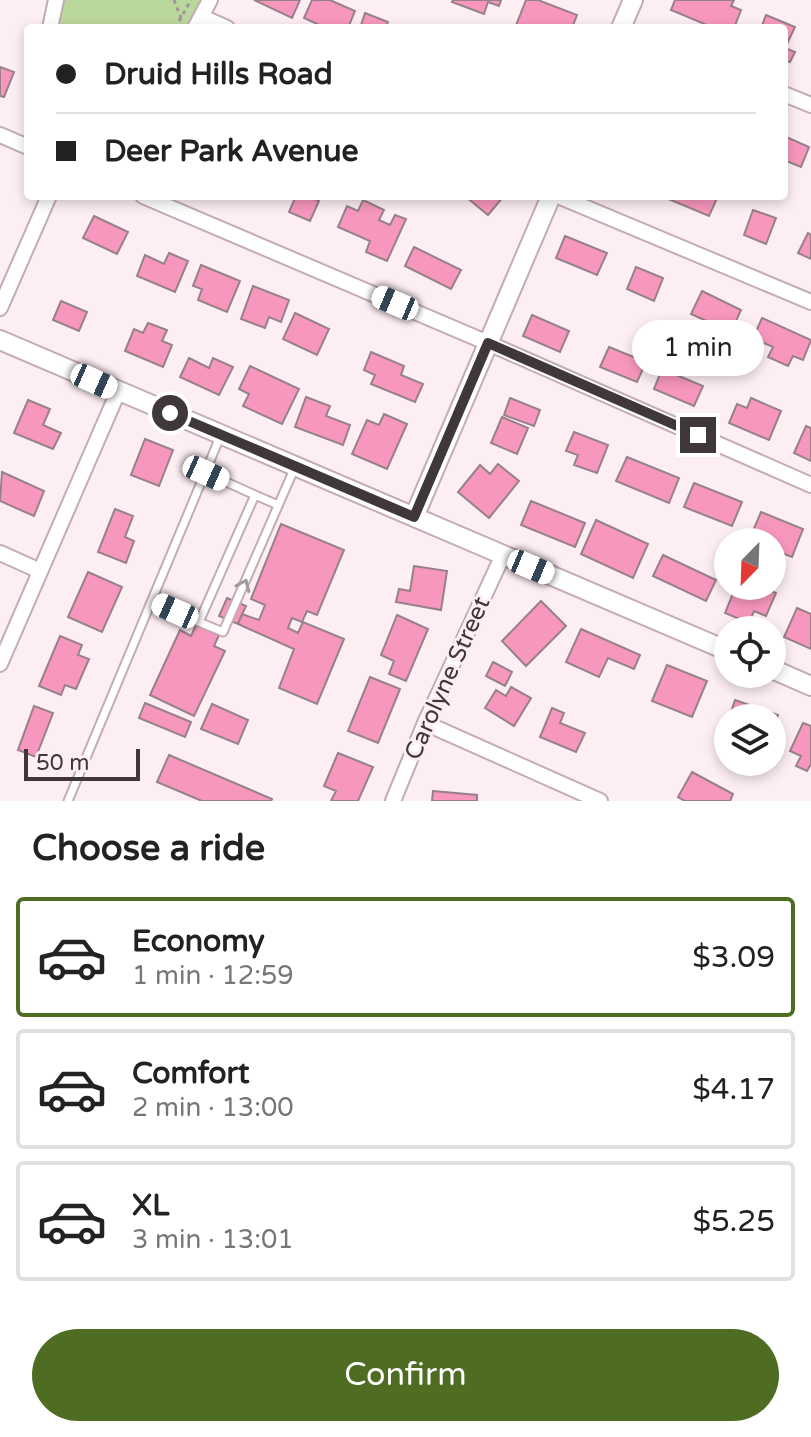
<!DOCTYPE html>
<html lang="en">
<head>
<meta charset="utf-8">
<style>
	:root { --surface:#fff; --page:#f2f2f2; --text:#222; --muted:#767676; --line:#e0e0e0; --accent:#4e6d22 }
	body { margin:0; font-family:"Varela Round",sans-serif; background:var(--page); color:var(--text); height:100vh; display:flex; flex-direction:column; font-size:30px; white-space:nowrap }
	* { box-sizing:border-box; margin:0 }
	p { font-size:26px; color:var(--muted) }
	.icon { flex:none; width:44px; height:44px; fill:none; stroke:currentColor; stroke-width:2; stroke-linecap:round; stroke-linejoin:round }
	.map { position:relative; height:801px; overflow:hidden }
	.drawer { display:flex; flex-direction:column; background:var(--surface); flex:1 }
	.drawer>* { flex:none }
	.top-card { position:absolute; left:24px; top:24px; width:764px; height:176px; border-radius:8px; box-shadow:0 4px 12px #0003; display:grid; align-content:center; height:176px; padding:0 32px; background:var(--surface) }
	.needle { width:52px; rotate:203deg }
	.fabs { position:absolute; left:714px; top:528px; display:grid; gap:16px }
	.fabs a { display:grid; place-items:center; width:72px; height:72px; border-radius:50%; background:var(--surface); box-shadow:0 4px 12px #0003; font-size:40px }
	.scale { position:absolute; left:24px; bottom:20px; width:116px; box-sizing:border-box; padding-left:8px; border:4px solid #40373a; border-top:0; font-size:22px; line-height:28px; white-space:nowrap; color:#40373a; -webkit-text-stroke:6px #fdeef3; paint-order:stroke }
	.end { position:absolute; width:36px; height:36px; margin:-18px; border:10px solid #40373a; background:#fff; box-shadow:0 0 0 4px #fff }
	.from { border-radius:50% }
	.bubble { position:absolute; height:56px; border-radius:28px; background:var(--surface); box-shadow:0 4px 12px #0003; font-size:26px; font-weight:600; line-height:56px; text-align:center }
	.car { position:absolute; width:24px; height:48px; margin:-24px -12px; border-radius:10px; box-shadow:0 0 6px 2px #0007; background:linear-gradient(#fff 24%,#345 0 40%,#fff 0 76%,#345 0 86%,#fff 0) }
	.top-card b { display:flex; align-items:center; gap:28px; height:76px; font-size:30px }
	.top-card b+b { border-top:2px solid var(--line) }
	.top-card i { width:20px; height:20px; background:var(--text) }
	ul { padding:0; list-style:none }
	li { display:flex; align-items:center; gap:24px; height:120px; margin:0 16px 12px; padding:0 16px; border:4px solid var(--line); border-radius:8px }
	li div { flex:1 }
	li b { display:block; font-size:30px }
	li em { font-style:normal; font-weight:600 }
	li.selected { border-color:var(--accent) }
	li>.icon { width:72px; height:72px; stroke-width:1.5 }
	h2 { padding:0 32px; font-size:36px; line-height:96px }
	.primary-button { display:flex; gap:16px; margin-top:auto; padding:16px 32px }
	.primary-button a { flex:1; height:92px; border-radius:48px; background:var(--accent); color:#fff; font-size:32px; font-weight:600; line-height:92px; text-align:center }
	.map>svg:first-child { display:block }
	.green { fill:#bbd89c }
	.building { fill:#f897be; stroke:#978189; stroke-width:2 }
	.lines { fill:none; stroke-linecap:round; stroke-linejoin:round }
	.service-casing { stroke:#c3acb4; stroke-width:11 }
	.minor-casing { stroke:#c3acb4; stroke-width:18 }
	.tertiary-casing { stroke:#c3acb4; stroke-width:22 }
	.path { stroke:#a19599; stroke-width:3; stroke-dasharray:4 4; stroke-linecap:butt }
	.service { stroke:#fff; stroke-width:7 }
	.minor { stroke:#fff; stroke-width:14 }
	.tertiary { stroke:#fff; stroke-width:18 }
	.oneway { stroke:#a09b9c }
	.route { stroke:#40373a; stroke-width:10 }
	.labels { text-anchor:middle; stroke-width:6; stroke-linejoin:round; paint-order:stroke }
	.street-label { font-size:24px; fill:#40373a; stroke:#fdeef3 }
</style>
</head>
<body>
<div class="map">
<svg width="811" height="801" viewBox="0 0 811 801">
	<rect width="100%" height="100%" fill="#fdeef3"/>
	<path class="green" d="M 63,0 L 203,0 L 187,28 L 57,28 Z"/>
	<path class="building" d="M 254,0 L 300,0 L 292,18 Z
		M 312,0 L 330,0 L 355,11 L 348,28 L 326,28 L 304,18 Z
		M 453,0 L 501,0 L 499,6 L 488,2 L 484,14 L 452,2 Z
		M 526,0 L 538,0 L 577,15 L 572,28 L 515,28 Z
		M 675,0 L 734,0 L 731,6 L 741,10 L 734,28 L 714,28 L 671,10 Z
		M 365,13 L 388,22 L 385,28 L 360,28 Z
		M 766,15 L 795,27 L 785,48 L 795,52 L 790,62 L 784,60 L 784,28 L 761,28 Z
		M 0,67 L 14,72 L 4,97 L 0,96 Z
		M 784,136 L 809,147 L 801,167 L 784,160 Z
		M 296,196 L 307,196 L 319,201 L 310,221 L 289,212 Z
		M 465,196 L 504,196 L 488,215 Z
		M 667,196 L 718,196 L 709,216 L 666,198 Z
		M 363,200 L 384,210 L 379,220 L 390,225 L 395,215 L 406,219 L 387,261 L 366,252 L 370,241 L 338,227 L 347,206 L 358,211 Z
		M 753,210 L 776,218 L 766,244 L 744,235 Z
		M 94,216 L 128,232 L 117,254 L 83,238 Z
		M 808,233 L 811,235 L 811,259 L 798,253 Z
		M 565,236 L 607,253 L 597,275 L 556,258 Z
		M 414,247 L 461,270 L 451,289 L 405,266 Z
		M 169,253 L 188,261 L 175,292 L 137,276 L 145,255 L 164,264 Z
		M 201,265 L 240,281 L 227,312 L 198,300 L 202,289 L 193,286 Z
		M 636,267 L 663,278 L 654,301 L 627,289 Z
		M 253,286 L 289,300 L 281,322 L 269,317 L 265,328 L 241,319 Z
		M 702,291 L 741,310 L 731,332 L 691,314 Z
		M 61,301 L 87,312 L 79,331 L 53,320 Z
		M 295,313 L 329,329 L 317,355 L 283,339 Z
		M 532,315 L 569,331 L 560,352 L 523,336 Z
		M 762,318 L 811,340 L 803,360 L 793,356 L 788,366 L 768,357 L 773,347 L 753,338 Z
		M 148,323 L 167,330 L 162,341 L 172,345 L 163,367 L 125,351 L 134,329 L 143,333 Z
		M 609,347 L 646,362 L 637,382 L 600,367 Z
		M 371,352 L 404,366 L 401,375 L 423,384 L 415,402 L 371,384 L 375,375 L 364,370 Z
		M 189,358 L 209,368 L 213,358 L 233,367 L 219,395 L 180,377 Z
		M 250,366 L 299,389 L 282,424 L 243,406 L 249,394 L 239,389 Z
		M 662,369 L 703,386 L 694,406 L 654,389 Z
		M 306,397 L 330,406 L 326,416 L 350,425 L 343,445 L 295,427 Z
		M 510,398 L 540,410 L 534,426 L 504,415 Z
		M 751,398 L 781,411 L 769,440 L 729,423 L 737,404 L 747,408 Z
		M 28,400 L 50,409 L 43,425 L 61,433 L 53,449 L 14,433 Z
		M 384,414 L 407,424 L 387,469 L 352,454 L 367,420 L 379,425 Z
		M 502,417 L 528,428 L 517,454 L 491,443 Z
		M 806,426 L 811,428 L 811,461 L 794,453 Z
		M 574,432 L 608,445 L 597,473 L 574,465 L 578,455 L 566,451 Z
		M 145,439 L 173,450 L 159,486 L 131,475 Z
		M 627,457 L 679,478 L 669,503 L 616,481 Z
		M 498,464 L 519,481 L 489,518 L 458,492 L 480,465 L 490,474 Z
		M 2,472 L 44,491 L 34,516 L 0,501 Z
		M 694,483 L 742,502 L 732,526 L 684,507 Z
		M 531,501 L 585,523 L 575,547 L 521,525 Z
		M 115,509 L 133,516 L 125,537 L 134,541 L 126,563 L 98,552 Z
		M 761,512 L 803,529 L 792,557 L 772,549 L 772,542 L 749,540 Z
		M 596,520 L 648,544 L 633,578 L 581,554 Z
		M 281,524 L 344,550 L 317,615 L 307,611 L 302,622 L 292,618 L 288,628 L 298,633 L 303,622 L 344,639 L 317,704 L 279,688 L 294,649 L 238,624 L 242,614 L 259,620 L 265,605 L 251,599 Z
		M 663,555 L 716,580 L 706,601 L 653,576 Z
		M 414,566 L 447,571 L 441,610 L 396,602 L 399,589 L 410,591 Z
		M 88,572 L 122,587 L 102,632 L 68,617 Z
		M 736,586 L 760,586 L 776,593 L 766,616 L 754,611 L 749,623 L 725,613 Z
		M 227,598 L 246,606 L 238,624 L 219,616 Z
		M 541,601 L 566,626 L 526,666 L 502,641 Z
		M 797,608 L 811,614 L 811,649 L 784,637 Z
		M 397,615 L 428,629 L 406,681 L 389,674 L 394,661 L 381,655 Z
		M 196,625 L 219,635 L 214,646 L 225,651 L 194,716 L 150,695 L 180,630 L 191,636 Z
		M 581,629 L 640,655 L 634,669 L 608,658 L 599,677 L 566,662 Z
		M 60,636 L 82,645 L 78,655 L 89,659 L 76,689 L 65,685 L 61,695 L 39,686 Z
		M 493,662 L 512,672 L 505,686 L 486,676 Z
		M 667,665 L 707,681 L 692,717 L 652,701 Z
		M 370,677 L 400,689 L 378,743 L 348,731 Z
		M 511,687 L 531,698 L 514,726 L 485,708 L 496,690 L 506,696 Z
		M 735,700 L 778,715 L 772,731 L 772,718 L 729,718 Z
		M 145,703 L 191,722 L 185,737 L 139,718 Z
		M 212,704 L 248,720 L 238,744 L 201,729 Z
		M 34,706 L 53,713 L 36,757 L 18,750 Z
		M 552,708 L 564,713 L 560,723 L 585,733 L 576,752 L 540,737 Z
		M 803,723 L 811,726 L 811,764 L 807,771 L 796,766 L 801,756 L 790,751 Z
		M 338,753 L 373,767 L 358,801 L 331,801 L 336,791 L 324,786 Z
		M 169,755 L 272,799 L 271,801 L 202,801 L 157,782 Z
		M 692,772 L 733,794 L 730,801 L 685,801 L 678,797 Z
		M 433,791 L 477,795 L 477,801 L 432,801 Z"/>
	<g class="lines">
		<defs>
			<path id="service" d="M 255,495 L 278,505
				M 152,601 L 199,622 L 255,495 L 206,473
				M 199,622 L 223,632 L 295,467
				M 68,801 L 220,437"/>
			<path id="minor" d="M 202,17 L 227,28
				M 50,28 L 56,0
				M 195,28 L 210,0
				M 784,94 L 811,105
				M 0,135 L 28,147
				M 143,196 L 488,343 L 811,485
				M 558,196 L 811,302
				M 0,308 L 49,196
				M 0,553 L 40,571
				M 0,664 L 118,392
				M 425,723 L 600,801
				M 393,801 L 425,723 L 503,555"/>
			<path id="tertiary" d="M 621,28 L 633,0
				M 0,340 L 728,651
				M 414,517 L 551,196
				M 772,669 L 811,686"/>
		</defs>
		<use href="#service" class="service-casing"/>
		<use href="#minor" class="minor-casing"/>
		<use href="#tertiary" class="tertiary-casing"/>
		<path class="path" d="M 174,0 L 181,18
			M 175,28 L 191,0
			M 740,674 L 764,684"/>
		<use href="#service" class="service"/>
		<use href="#minor" class="minor"/>
		<use href="#tertiary" class="tertiary"/>
	</g>
	<defs><path id="oneway-chevron" d="M-2-3.5L2.5 0L-2 3.5" fill="none" stroke-width="1.6" stroke-linecap="round" stroke-linejoin="round" transform="scale(2)"/></defs>
	<use class="oneway" href="#oneway-chevron" transform="translate(244 585) rotate(-66)"/>
	<g class="lines">
		<path class="route" d="M 170,413 L 414,517 L 488,343 L 698,435"/>
	</g>
	<g class="labels">
		<g class="street-label">
			<text transform="translate(447 678) rotate(-66)" y="8">Carolyne Street</text>
		</g>
	</g>
</svg>
<div class="fabs">
<a><svg class="needle" viewBox="-14 -14 28 28"><path d="M0-13l5 13h-10z" fill="#e53935"/><path d="M0 13l5-13h-10z" fill="#767676"/></svg></a>
<a><svg class="icon" aria-label="locate" viewBox="0 0 24 24"><circle cx="12" cy="12" r="6"/><path d="M12 2v4M12 18v4M2 12h4M18 12h4"/></svg></a>
<a><svg class="icon" aria-label="layers" viewBox="0 0 24 24"><path d="M12 4l9 5-9 5-9-5zM3 14l9 5 9-5"/></svg></a>
</div>
<div class="scale">50 m</div>
<i class="end from" style="left:170px;top:413px"></i>
<i class="end" style="left:698px;top:435px"></i>
<div class="bubble" style="left:632px;top:320px;width:132px">1 min</div>
<i class="car" style="left:395px;top:303px;rotate:293deg"></i>
<i class="car" style="left:94px;top:381px;rotate:114deg"></i>
<i class="car" style="left:206px;top:473px;rotate:114deg"></i>
<i class="car" style="left:531px;top:567px;rotate:113deg"></i>
<i class="car" style="left:175px;top:611px;rotate:294deg"></i>
<div class="top-card">
<b><i class="from"></i>Druid Hills Road</b>
<b><i></i>Deer Park Avenue</b>
</div>
</div>
<section class="drawer">
<h2>Choose a ride</h2>
<ul>
<li class="selected"><svg class="icon" aria-label="car" viewBox="0 0 24 24"><path d="M5 17H2v-5l4-1 3-4h7l3 4 3 1v5h-3M9 17h6M6 11h13"/><circle cx="7" cy="17" r="2"/><circle cx="17" cy="17" r="2"/></svg><div><b>Economy</b><p>1 min · 12:59</p></div><em>$3.09</em></li>
<li><svg class="icon" aria-label="car" viewBox="0 0 24 24"><path d="M5 17H2v-5l4-1 3-4h7l3 4 3 1v5h-3M9 17h6M6 11h13"/><circle cx="7" cy="17" r="2"/><circle cx="17" cy="17" r="2"/></svg><div><b>Comfort</b><p>2 min · 13:00</p></div><em>$4.17</em></li>
<li><svg class="icon" aria-label="car" viewBox="0 0 24 24"><path d="M5 17H2v-5l4-1 3-4h7l3 4 3 1v5h-3M9 17h6M6 11h13"/><circle cx="7" cy="17" r="2"/><circle cx="17" cy="17" r="2"/></svg><div><b>XL</b><p>3 min · 13:01</p></div><em>$5.25</em></li>
</ul>
<div class="primary-button"><a>Confirm</a></div>
</section>
</body>
</html>
